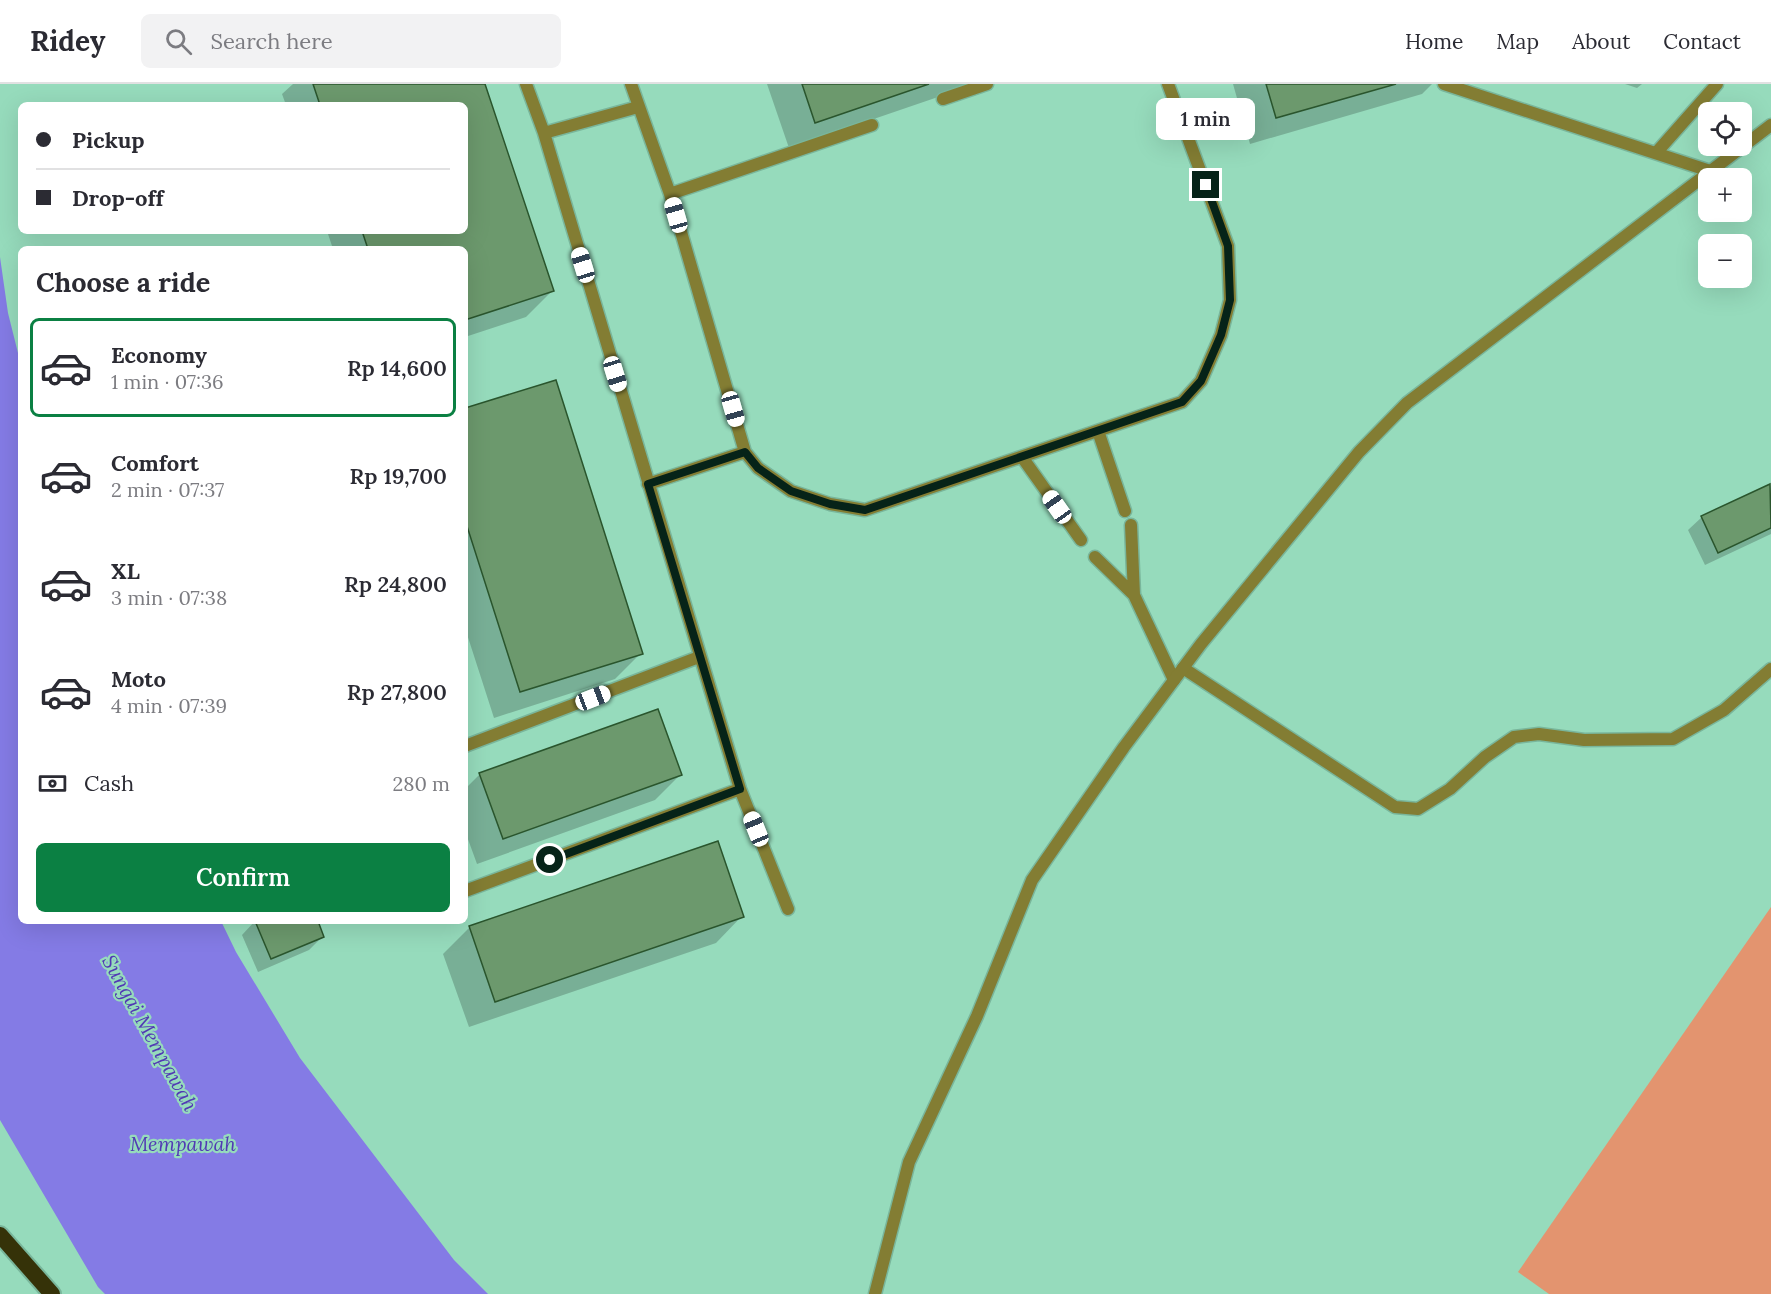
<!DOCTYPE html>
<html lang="en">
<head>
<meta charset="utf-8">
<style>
	:root { --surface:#fff; --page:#f2f2f3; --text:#2b2b33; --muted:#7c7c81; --line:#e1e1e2; --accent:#0b8043 }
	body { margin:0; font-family:Lora,serif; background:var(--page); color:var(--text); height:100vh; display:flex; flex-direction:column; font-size:22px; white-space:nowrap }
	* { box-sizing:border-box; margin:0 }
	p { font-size:20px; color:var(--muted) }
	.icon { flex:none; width:33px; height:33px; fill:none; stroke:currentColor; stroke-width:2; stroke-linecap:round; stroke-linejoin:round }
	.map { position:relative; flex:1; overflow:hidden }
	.details { position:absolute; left:18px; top:162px; width:450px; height:678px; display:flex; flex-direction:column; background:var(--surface); border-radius:9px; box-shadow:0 6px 24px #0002 }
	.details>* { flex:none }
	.guide { position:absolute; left:18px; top:18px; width:450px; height:132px; border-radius:9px; box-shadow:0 6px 24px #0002; display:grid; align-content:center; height:132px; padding:0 18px; background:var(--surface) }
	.controls { position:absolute; left:1698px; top:18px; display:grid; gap:12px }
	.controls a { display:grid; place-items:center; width:54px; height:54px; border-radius:9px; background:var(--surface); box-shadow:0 6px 24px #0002; font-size:30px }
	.end { position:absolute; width:27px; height:27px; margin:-14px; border:8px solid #062318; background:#fff; box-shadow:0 0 0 3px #fff }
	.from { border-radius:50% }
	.bubble { position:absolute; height:42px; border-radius:9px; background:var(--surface); box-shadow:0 6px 24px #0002; font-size:20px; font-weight:600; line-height:42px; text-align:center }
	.car { position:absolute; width:18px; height:36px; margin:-18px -9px; border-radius:8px; box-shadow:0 0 4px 2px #0007; background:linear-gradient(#fff 24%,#345 0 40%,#fff 0 76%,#345 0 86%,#fff 0) }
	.guide b { display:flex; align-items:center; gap:21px; height:57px; font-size:22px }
	.guide b+b { border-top:2px solid var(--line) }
	.guide i { width:15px; height:15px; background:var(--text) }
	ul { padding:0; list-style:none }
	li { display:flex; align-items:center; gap:18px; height:99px; margin:0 12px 9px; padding:0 6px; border:3px solid transparent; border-radius:9px }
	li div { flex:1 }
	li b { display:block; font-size:22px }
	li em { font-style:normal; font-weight:600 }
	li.active { border-color:var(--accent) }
	li>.icon { width:54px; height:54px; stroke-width:1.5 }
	h2 { padding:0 18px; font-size:27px; line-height:72px }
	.pay { display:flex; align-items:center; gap:15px; height:66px; padding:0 18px; font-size:22px }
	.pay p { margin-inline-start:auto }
	.button { display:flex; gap:12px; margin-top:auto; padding:12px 18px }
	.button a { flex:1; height:69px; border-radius:9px; background:var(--accent); color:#fff; font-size:24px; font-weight:600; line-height:69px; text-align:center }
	header { display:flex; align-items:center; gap:36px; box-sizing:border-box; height:84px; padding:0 30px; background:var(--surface); border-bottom:2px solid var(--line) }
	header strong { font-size:28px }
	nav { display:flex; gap:33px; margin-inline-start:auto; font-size:21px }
	.search { width:420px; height:54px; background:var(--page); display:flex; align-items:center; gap:15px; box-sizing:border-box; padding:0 21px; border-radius:9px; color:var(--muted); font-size:22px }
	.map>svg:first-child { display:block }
	.green { fill:#e3946f }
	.water { fill:#847be5 }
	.shadow { fill:#0003 }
	.building { fill:#6c996d; stroke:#2a552d; stroke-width:1.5 }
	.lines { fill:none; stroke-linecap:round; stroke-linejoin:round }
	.service-casing { stroke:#79b69b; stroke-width:15 }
	.minor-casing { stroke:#79b69b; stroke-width:15 }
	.trunk-casing { stroke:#79b69b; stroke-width:20 }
	.service { stroke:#837d33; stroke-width:12 }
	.minor { stroke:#837d33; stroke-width:12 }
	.trunk { stroke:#353208; stroke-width:16 }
	.route { stroke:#062318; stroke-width:8 }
	.labels { text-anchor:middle; stroke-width:4.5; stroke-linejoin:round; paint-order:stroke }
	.water-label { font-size:20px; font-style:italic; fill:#5139b4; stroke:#96dbbc }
</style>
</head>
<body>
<header>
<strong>Ridey</strong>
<div class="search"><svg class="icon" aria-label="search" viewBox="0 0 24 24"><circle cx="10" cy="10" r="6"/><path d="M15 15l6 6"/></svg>Search here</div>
<nav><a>Home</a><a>Map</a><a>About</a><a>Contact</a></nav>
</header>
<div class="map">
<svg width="1771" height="1210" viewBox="0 0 1771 1210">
	<rect width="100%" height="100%" fill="#96dbbc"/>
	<path class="green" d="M 1771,823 L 1771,1210 L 1549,1210 L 1518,1188 Z"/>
	<path class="water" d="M 0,173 L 8,229 L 21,281 L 21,837 L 221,837 L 236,868 L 300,974 L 454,1176 L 488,1210 L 105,1210 L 98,1203 L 0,1036 Z"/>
	<path class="shadow" d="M 293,0 L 483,0 L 552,207 L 526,233 L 465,253 L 465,165 L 333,165 L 327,147 L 465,147 L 465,21 L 286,21 L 282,10 Z
		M 767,0 L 976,0 L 789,64 Z
		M 1233,0 L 1432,0 L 1422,10 L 1250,60 Z
		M 1625,0 L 1642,0 L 1637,4 Z
		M 465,326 L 641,569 L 615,595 L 494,634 L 465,544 Z
		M 1769,402 L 1771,406 L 1771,450 L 1705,481 L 1688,446 L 1702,433 Z
		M 480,690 L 681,690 L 655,716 L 477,780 L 465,747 L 465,705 Z
		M 742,832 L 716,859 L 469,943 L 443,870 L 470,843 Z
		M 255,837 L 316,837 L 323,852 L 309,866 L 258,888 L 242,851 Z"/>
	<path class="building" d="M 313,0 L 485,0 L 554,207 L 465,236 L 465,165 L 368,165 L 362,147 L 465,147 L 465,21 L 320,21 Z
		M 802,0 L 929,0 L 815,39 Z
		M 1266,0 L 1396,0 L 1276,34 Z
		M 556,296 L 643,570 L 520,608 L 465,436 L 465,324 Z
		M 1770,400 L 1771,444 L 1718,469 L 1701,432 Z
		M 658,625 L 682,691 L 503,755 L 479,689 Z
		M 718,757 L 744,833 L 495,918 L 469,842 Z
		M 255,837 L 318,837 L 324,853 L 271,875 Z"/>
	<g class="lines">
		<defs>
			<path id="service" d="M 526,0 L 544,49 L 740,705 L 788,825
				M 631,0 L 670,110 L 745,368 L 758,384 L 791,407 L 830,420 L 865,426 L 1182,318 L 1201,297 L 1221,251 L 1230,216 L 1228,162 L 1168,0
				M 1444,0 L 1710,87
				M 943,15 L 987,0
				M 544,49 L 638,23
				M 1656,69 L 1717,0
				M 670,110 L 872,41
				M 1098,347 L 1125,427
				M 1022,373 L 1081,456
				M 648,400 L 745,368
				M 1131,441 L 1134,511
				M 1095,473 L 1134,511 L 1174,596
				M 1183,584 L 1395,723 L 1418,725 L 1450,705 L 1485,673 L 1514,653 L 1539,650 L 1584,656 L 1673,655 L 1724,626 L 1771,585
				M 465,662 L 699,573
				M 465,807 L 740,705"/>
			<path id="minor" d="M 875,1210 L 909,1078 L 977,932 L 1032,796 L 1124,663 L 1201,560 L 1359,368 L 1407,319 L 1771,41"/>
			<path id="trunk" d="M 0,1151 L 52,1210"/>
		</defs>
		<use href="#service" class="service-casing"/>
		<use href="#minor" class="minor-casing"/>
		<use href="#trunk" class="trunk-casing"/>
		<use href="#service" class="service"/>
		<use href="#minor" class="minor"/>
		<use href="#trunk" class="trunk"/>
	</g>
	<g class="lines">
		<path class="route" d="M 550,776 L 740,705 L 648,400 L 745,368 L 758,384 L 791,407 L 830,420 L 865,426 L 1182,318 L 1201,297 L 1221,251 L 1230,216 L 1228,162 L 1206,101"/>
	</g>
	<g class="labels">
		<g class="water-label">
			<text transform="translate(150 949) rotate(61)" y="7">Sungai Mempawah</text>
			<text x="183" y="1067">Mempawah</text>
		</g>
	</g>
</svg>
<div class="controls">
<a><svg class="icon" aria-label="locate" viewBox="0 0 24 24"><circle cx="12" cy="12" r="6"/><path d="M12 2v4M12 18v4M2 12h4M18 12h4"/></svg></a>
<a>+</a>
<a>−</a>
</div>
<i class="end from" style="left:550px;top:776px"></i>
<i class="end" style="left:1206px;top:101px"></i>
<div class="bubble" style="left:1156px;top:14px;width:99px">1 min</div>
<i class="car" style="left:676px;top:131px;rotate:344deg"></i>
<i class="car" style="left:583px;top:181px;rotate:343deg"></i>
<i class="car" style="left:615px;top:290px;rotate:163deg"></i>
<i class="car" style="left:733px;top:325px;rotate:164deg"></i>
<i class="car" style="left:1057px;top:423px;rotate:325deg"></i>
<i class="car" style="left:593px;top:614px;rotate:69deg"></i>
<i class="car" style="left:756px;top:745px;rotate:338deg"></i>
<div class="guide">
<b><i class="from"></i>Pickup</b>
<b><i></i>Drop-off</b>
</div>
<section class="details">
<h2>Choose a ride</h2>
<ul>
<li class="active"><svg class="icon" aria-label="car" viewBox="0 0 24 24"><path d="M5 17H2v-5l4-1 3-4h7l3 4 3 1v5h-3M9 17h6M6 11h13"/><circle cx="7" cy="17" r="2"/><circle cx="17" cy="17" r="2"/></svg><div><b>Economy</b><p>1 min · 07:36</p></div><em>Rp 14,600</em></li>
<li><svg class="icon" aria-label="car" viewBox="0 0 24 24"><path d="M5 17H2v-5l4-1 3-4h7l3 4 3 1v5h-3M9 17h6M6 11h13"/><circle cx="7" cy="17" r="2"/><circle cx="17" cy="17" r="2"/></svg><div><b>Comfort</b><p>2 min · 07:37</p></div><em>Rp 19,700</em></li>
<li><svg class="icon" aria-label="car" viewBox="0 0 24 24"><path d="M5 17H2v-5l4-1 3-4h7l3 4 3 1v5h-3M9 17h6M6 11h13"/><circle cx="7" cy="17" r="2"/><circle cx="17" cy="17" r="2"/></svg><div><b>XL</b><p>3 min · 07:38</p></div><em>Rp 24,800</em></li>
<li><svg class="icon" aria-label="car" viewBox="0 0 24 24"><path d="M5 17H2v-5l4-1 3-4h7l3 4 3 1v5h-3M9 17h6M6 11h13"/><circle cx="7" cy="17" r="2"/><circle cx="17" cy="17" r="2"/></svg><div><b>Moto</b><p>4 min · 07:39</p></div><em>Rp 27,800</em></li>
</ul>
<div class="pay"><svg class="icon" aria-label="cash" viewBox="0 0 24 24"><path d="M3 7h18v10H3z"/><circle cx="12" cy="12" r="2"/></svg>Cash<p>280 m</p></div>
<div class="button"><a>Confirm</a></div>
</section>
</div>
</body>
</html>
